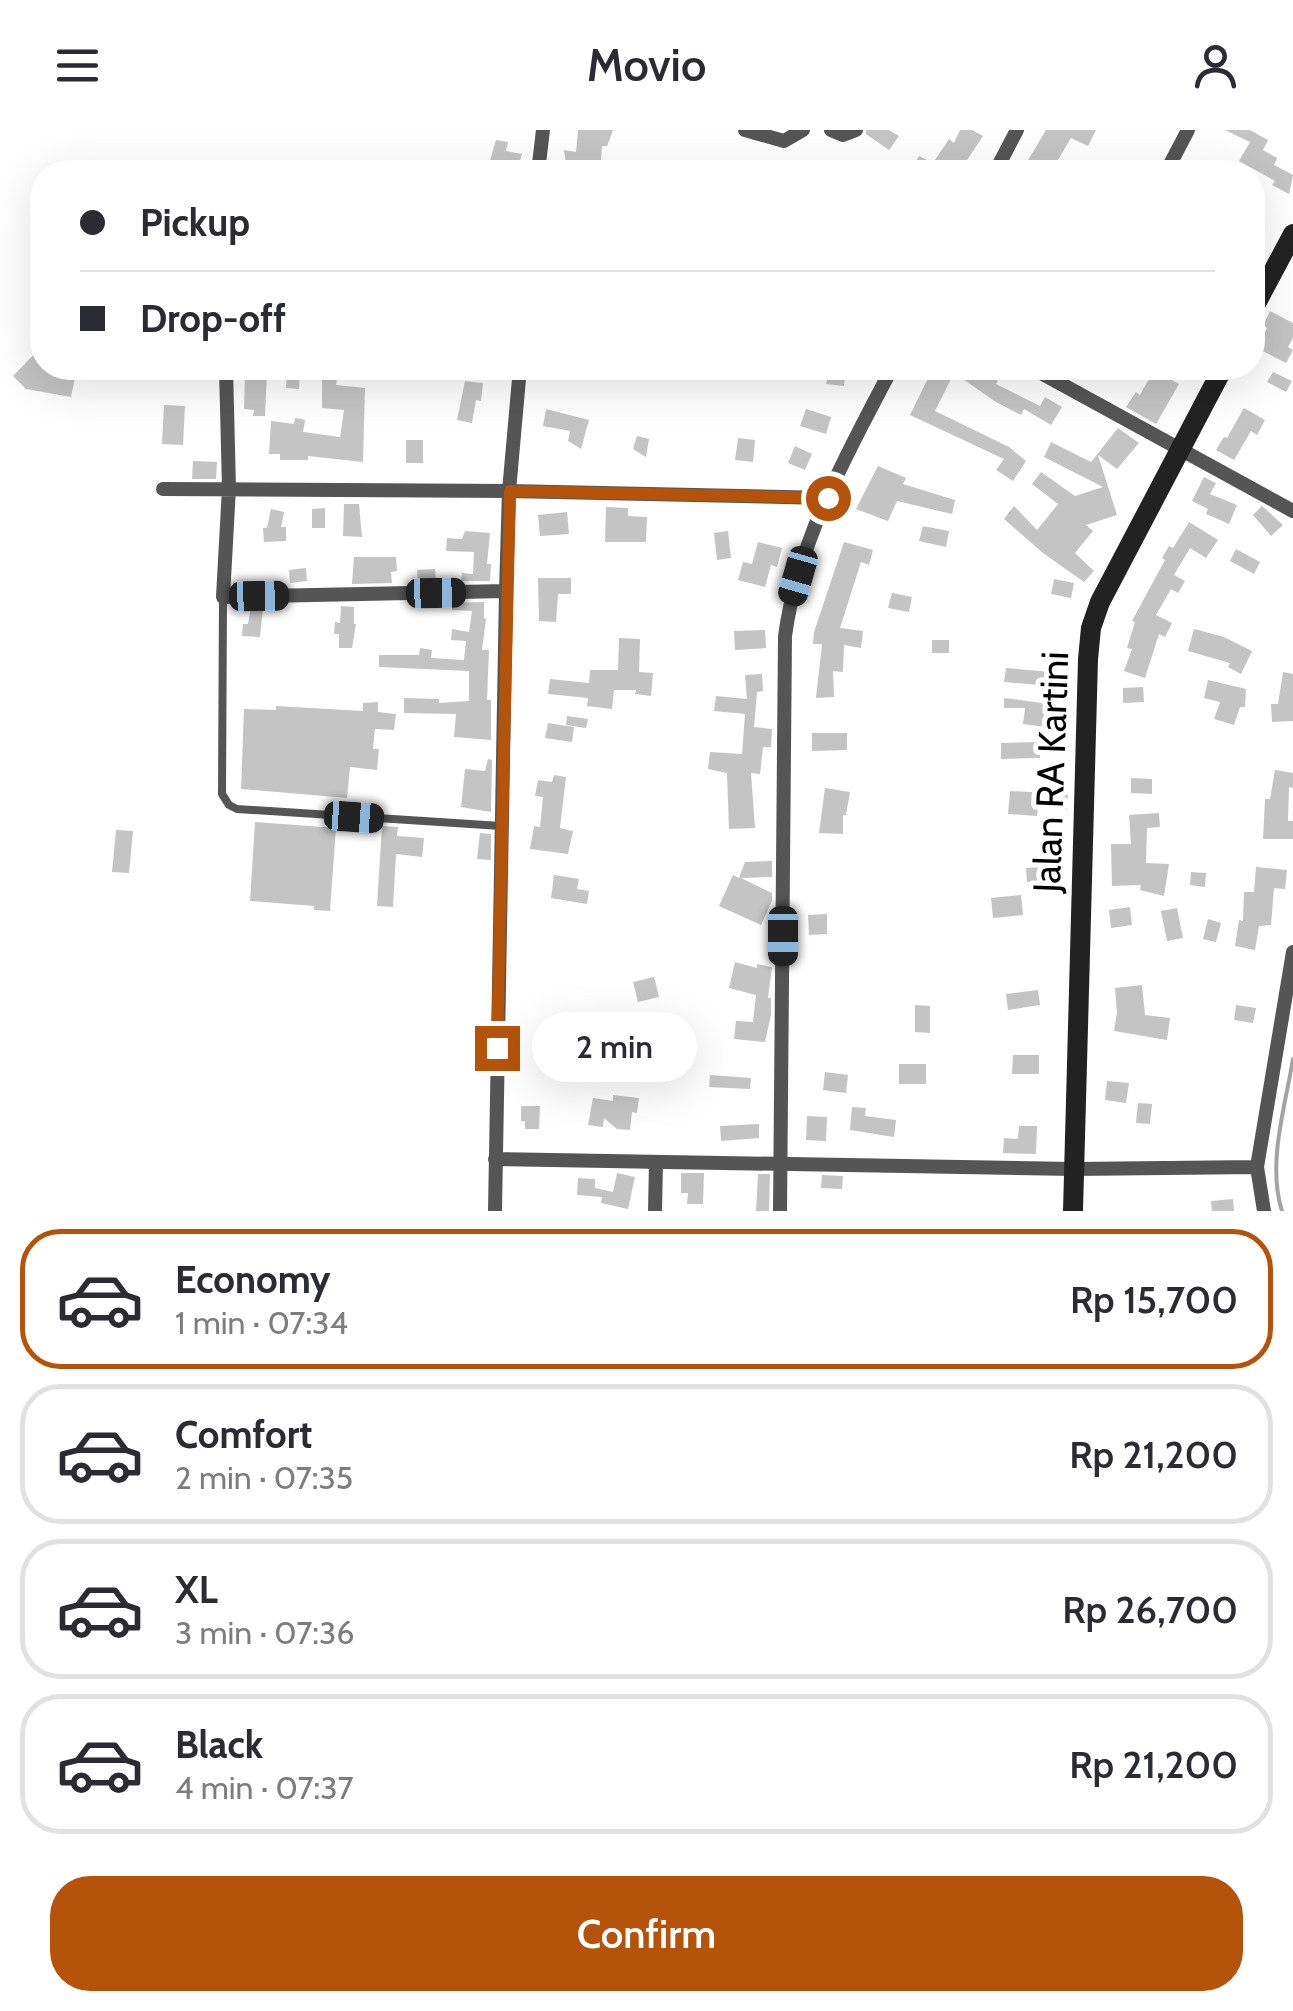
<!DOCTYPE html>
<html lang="en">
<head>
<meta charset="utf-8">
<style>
	:root { --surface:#fff; --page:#f7f7f7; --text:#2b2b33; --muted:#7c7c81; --line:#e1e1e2; --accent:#b45309 }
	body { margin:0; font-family:Cabin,sans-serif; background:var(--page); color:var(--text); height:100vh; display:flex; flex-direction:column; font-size:38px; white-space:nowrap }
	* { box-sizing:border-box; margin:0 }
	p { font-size:32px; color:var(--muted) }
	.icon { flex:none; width:55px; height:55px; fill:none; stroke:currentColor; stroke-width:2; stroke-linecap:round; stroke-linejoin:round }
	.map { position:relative; height:1081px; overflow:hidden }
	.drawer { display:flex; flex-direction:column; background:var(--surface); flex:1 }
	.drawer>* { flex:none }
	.top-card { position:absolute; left:30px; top:30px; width:1235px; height:220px; border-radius:40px; box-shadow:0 10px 40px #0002; display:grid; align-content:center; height:220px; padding:0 50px; background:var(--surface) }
	.end { position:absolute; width:45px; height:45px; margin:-22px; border:12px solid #b45309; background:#fff; box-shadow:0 0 0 5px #fff }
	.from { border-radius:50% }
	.bubble { position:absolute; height:70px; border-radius:35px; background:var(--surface); box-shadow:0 10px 40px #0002; font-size:32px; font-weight:600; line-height:70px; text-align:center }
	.car { position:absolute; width:30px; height:60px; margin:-30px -15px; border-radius:12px; box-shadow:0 0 8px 2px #0007; background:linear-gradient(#222 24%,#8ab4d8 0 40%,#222 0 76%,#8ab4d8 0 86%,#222 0) }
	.top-card b { display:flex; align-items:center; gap:35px; height:95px; font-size:38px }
	.top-card b+b { border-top:2px solid var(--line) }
	.top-card i { width:25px; height:25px; background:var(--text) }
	ul { padding:18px 0 0; list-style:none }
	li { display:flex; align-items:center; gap:30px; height:140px; margin:0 20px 15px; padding:0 30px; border:5px solid var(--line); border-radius:40px }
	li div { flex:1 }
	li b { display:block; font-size:38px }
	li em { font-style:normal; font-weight:600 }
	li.active { border-color:var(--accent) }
	li>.icon { width:90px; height:90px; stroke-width:1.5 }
	.primary-button { display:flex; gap:20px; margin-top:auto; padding:20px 50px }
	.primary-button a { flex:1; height:115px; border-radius:40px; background:var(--accent); color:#fff; font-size:40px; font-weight:600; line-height:115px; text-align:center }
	header { display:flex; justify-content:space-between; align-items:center; height:130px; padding:0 50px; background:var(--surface); font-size:45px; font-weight:600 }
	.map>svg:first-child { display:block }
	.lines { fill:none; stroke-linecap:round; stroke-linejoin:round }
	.stream { stroke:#a3a3a3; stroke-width:4 }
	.building { fill:#c4c4c4 }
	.lane { stroke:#555; stroke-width:8 }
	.street { stroke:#555; stroke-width:14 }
	.secondary { stroke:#222; stroke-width:20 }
	.route { stroke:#b45309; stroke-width:12 }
	.labels { text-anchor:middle; stroke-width:10; stroke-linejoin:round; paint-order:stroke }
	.street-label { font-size:38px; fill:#000; stroke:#fff }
</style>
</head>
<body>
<header><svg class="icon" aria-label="menu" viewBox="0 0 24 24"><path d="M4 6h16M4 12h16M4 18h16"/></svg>Movio<svg class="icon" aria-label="person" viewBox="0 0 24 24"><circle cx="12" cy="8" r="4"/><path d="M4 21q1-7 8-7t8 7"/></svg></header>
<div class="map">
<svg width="1293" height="1081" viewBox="0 0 1293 1081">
	<rect width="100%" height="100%" fill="#fff"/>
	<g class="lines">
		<path class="stream" d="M 1282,1081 C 1267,1034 1285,977 1293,929"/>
	</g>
	<path class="building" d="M 578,0 L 613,0 L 607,16 L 602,16 L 600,42 L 567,41 L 564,20 L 576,22 Z
		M 866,0 L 889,0 L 899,6 L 889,20 L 866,4 Z
		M 960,0 L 972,0 L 983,6 L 959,42 L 910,42 L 919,26 L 933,33 L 949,9 L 954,13 Z
		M 1046,0 L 1096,0 L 1088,16 L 1071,8 L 1056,33 L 1054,31 L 1046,42 L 1021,42 Z
		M 1225,0 L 1250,0 L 1268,10 L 1263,20 L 1277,28 L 1274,35 L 1293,45 L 1289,64 L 1272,55 L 1275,51 L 1239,31 L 1250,12 Z
		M 496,10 L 508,12 L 506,21 L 522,24 L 517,42 L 500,42 L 502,35 L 490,31 Z
		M 1270,181 L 1293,193 L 1293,208 L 1288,217 L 1293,220 L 1286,233 L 1257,218 L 1267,198 L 1263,196 Z
		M 42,216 L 42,238 L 62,238 L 55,245 L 75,248 L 71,267 L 26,259 L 13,246 Z
		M 287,238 L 300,238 L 299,259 L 286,258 Z
		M 830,238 L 846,238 L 844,256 L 826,254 Z
		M 933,238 L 976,238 L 998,251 L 996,254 L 1040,276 L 1045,267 L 1062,277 L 1051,295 L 1024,279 L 1021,285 L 996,272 L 954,243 L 935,281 L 1009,317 L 1026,331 L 1013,351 L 996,340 L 1004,329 L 910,285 Z
		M 1155,238 L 1177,238 L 1170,249 L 1179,254 L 1156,294 L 1126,277 L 1136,262 L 1140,265 Z
		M 245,242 L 267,242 L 265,286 L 253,286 L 254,280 L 244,279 Z
		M 1273,242 L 1292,251 L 1286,262 L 1267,252 Z
		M 322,248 L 337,249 L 336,255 L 365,258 L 363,332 L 308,326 L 308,330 L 280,330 L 280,324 L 269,324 L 271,291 L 294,294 L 295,288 L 305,290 L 303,302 L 340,307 L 344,280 L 322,278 Z
		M 465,251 L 483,253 L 481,271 L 476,270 L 472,293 L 457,290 Z
		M 164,275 L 185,276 L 183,315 L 162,314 Z
		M 1244,278 L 1265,290 L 1257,305 L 1251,301 L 1234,330 L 1216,320 L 1224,307 L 1227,308 Z
		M 546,279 L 589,290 L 581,319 L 568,311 L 570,301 L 543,296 Z
		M 806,279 L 831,287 L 826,304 L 800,296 Z
		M 1118,298 L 1139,313 L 1117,339 L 1098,325 L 1117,385 L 1086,395 L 1093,401 L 1075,423 L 1094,441 L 1084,452 L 1043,423 L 1004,389 L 1014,376 L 1037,400 L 1058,374 L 1032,354 L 1041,342 L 1075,366 L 1103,357 L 1044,327 L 1051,312 L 1091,332 Z
		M 637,306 L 649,309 L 646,327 L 633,319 Z
		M 738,308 L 755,310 L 753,332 L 735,330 Z
		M 406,310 L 423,310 L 423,333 L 406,333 Z
		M 795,316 L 812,324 L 805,340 L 788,333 Z
		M 193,331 L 217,332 L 216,349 L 192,349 Z
		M 878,336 L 906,348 L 903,354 L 955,370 L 952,384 L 897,371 L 888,391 L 856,379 Z
		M 1204,347 L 1216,353 L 1210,364 L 1237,375 L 1229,394 L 1206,384 L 1208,379 L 1192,371 Z
		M 344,374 L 359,374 L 362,407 L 343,406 Z
		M 1262,376 L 1283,395 L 1271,406 L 1253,385 Z
		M 606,377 L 628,378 L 628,386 L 647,387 L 646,412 L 605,412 Z
		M 325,378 L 325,398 L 312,398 L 312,379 Z
		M 271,379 L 284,382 L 281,397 L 286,397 L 286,411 L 264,412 L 263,398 L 267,398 Z
		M 567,382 L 569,404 L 540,406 L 538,385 Z
		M 1189,392 L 1218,410 L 1206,428 L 1190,418 L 1174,445 L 1185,451 L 1178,463 L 1171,459 L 1156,485 L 1172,493 L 1165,507 L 1159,504 L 1145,548 L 1124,541 L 1132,519 L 1127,518 L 1135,492 L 1132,491 L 1165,430 L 1162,428 L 1169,416 L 1173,418 Z
		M 923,396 L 949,401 L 946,417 L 919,411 Z
		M 465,401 L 490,403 L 487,434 L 491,434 L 490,451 L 461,451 L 462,443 L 473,444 L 474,422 L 446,421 L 447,408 L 462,409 Z
		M 728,401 L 731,428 L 717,430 L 714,403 Z
		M 758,412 L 782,418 L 777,437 L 771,435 L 765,457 L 738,450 L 743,432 L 752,434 Z
		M 844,412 L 873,420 L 869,435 L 861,432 L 840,498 L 863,501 L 861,518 L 844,515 L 843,542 L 833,541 L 834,567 L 816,568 L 822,514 L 813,514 L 814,502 Z
		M 1236,419 L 1260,432 L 1254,444 L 1230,431 Z
		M 354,427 L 396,427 L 397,441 L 391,442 L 392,453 L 352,454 Z
		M 306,438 L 307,451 L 290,453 L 289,440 Z
		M 435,439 L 436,452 L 418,452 L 417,440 Z
		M 538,448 L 571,448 L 571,464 L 558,464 L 556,492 L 539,491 Z
		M 1054,449 L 1074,453 L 1071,468 L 1051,464 Z
		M 892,463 L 912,467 L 909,482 L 888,478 Z
		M 484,472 L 484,488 L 486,489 L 482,520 L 489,520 L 487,570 L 491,570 L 491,610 L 454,607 L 456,584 L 404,583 L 404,568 L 439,569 L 439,573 L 469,571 L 469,541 L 379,537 L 379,525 L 419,525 L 420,518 L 432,520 L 431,528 L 464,530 L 466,511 L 451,510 L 452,499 L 469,502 L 472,481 L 452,480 L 452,473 Z
		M 341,476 L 354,477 L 354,494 L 356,494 L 352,518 L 339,518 L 339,504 L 334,504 L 335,492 L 340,493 Z
		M 251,477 L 263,478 L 260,507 L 242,506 L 243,494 L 248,494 Z
		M 1194,499 L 1224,507 L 1252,521 L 1241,544 L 1228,537 L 1230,533 L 1188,521 Z
		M 765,500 L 766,518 L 735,520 L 734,501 Z
		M 619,508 L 640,509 L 639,542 L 653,543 L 651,566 L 635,564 L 636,560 L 614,560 L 612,579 L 587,576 L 588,568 L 548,564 L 550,549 L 589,553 L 590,540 L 618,540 Z
		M 932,510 L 949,510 L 949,523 L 932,523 Z
		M 1006,538 L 1063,543 L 1062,557 L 1004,552 Z
		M 1283,542 L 1293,544 L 1293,591 L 1272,592 L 1271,574 L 1278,574 Z
		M 762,544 L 763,561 L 757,562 L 754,597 L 772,599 L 771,617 L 763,617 L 760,644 L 751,643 L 755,698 L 729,699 L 727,643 L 708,639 L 710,622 L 742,624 L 745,584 L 714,581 L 716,566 L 747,569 L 745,545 Z
		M 1208,550 L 1246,559 L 1245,577 L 1240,577 L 1234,595 L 1214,589 L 1220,572 L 1204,568 Z
		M 1143,557 L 1144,572 L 1123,573 L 1123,558 Z
		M 1004,568 L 1049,574 L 1046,597 L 1023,594 L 1025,578 L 1004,578 Z
		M 378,572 L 378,582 L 396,584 L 394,600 L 375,599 L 373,619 L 379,619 L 377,640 L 350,637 L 347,668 L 241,659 L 244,579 L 276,580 L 276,576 L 363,581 L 363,573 Z
		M 567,586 L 588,589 L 586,598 L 566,595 Z
		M 548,593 L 574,597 L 572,612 L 545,608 Z
		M 812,603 L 847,603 L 847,620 L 812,621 Z
		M 1040,612 L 1040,628 L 1001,629 L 1001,613 Z
		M 488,629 L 492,630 L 491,682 L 461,677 L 465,639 L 485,641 Z
		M 1275,640 L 1293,643 L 1293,658 L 1289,657 L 1288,691 L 1293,691 L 1293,709 L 1263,709 L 1265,669 L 1270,669 Z
		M 554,645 L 566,647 L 560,698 L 573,701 L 568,724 L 530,719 L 534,696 L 540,697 L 543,667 L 535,666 L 538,650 L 552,652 Z
		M 1131,648 L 1152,649 L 1152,664 L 1131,663 Z
		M 825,658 L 850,662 L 846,685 L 843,685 L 843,704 L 819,703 Z
		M 1048,658 L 1068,659 L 1067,680 L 1038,678 L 1037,686 L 1008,684 L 1010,661 L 1048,663 Z
		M 1159,683 L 1160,697 L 1147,698 L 1146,733 L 1169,734 L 1164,766 L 1140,760 L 1141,755 L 1112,756 L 1111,714 L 1131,714 L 1129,685 Z
		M 255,692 L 336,698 L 330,781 L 314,780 L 314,776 L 250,771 Z
		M 382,696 L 398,697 L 397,706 L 424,708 L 422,727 L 396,724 L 393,777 L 377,776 Z
		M 116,700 L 133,701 L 129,743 L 112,742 Z
		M 480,703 L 491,704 L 491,730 L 477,729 Z
		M 772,731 L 772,747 L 741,748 L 772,763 L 772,771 L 761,795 L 719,776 L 733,745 L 739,748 L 745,732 Z
		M 1053,736 L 1054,750 L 1027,752 L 1026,738 Z
		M 1256,737 L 1287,740 L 1285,759 L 1274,758 L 1271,795 L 1259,796 L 1255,820 L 1235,816 L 1239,790 L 1243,791 L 1244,762 L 1254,762 Z
		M 1191,742 L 1206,743 L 1205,757 L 1190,755 Z
		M 554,745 L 579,749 L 577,759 L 589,761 L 587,774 L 551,768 Z
		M 1021,765 L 1023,785 L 993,788 L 991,768 Z
		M 1130,777 L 1132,795 L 1111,798 L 1109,780 Z
		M 1177,778 L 1183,808 L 1167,811 L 1161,781 Z
		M 827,784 L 827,804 L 809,805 L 808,785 Z
		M 1208,789 L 1221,793 L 1216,812 L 1203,809 Z
		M 735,832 L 757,838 L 757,834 L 772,837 L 768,868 L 771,868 L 771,885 L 765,912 L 734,909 L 736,891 L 753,892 L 756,865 L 729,858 Z
		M 654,847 L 659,867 L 638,872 L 633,852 Z
		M 1142,855 L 1145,885 L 1170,888 L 1167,910 L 1114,901 L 1117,883 L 1115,858 Z
		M 1038,860 L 1040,875 L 1008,880 L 1006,864 Z
		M 915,875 L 930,876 L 930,903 L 915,902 Z
		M 1236,875 L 1256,878 L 1253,893 L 1234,890 Z
		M 600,882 L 622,882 L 621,893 L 638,894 L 638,909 L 599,908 Z
		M 1013,925 L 1039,925 L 1039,944 L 1012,944 Z
		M 899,934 L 926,934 L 926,954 L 899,954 Z
		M 825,942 L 848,945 L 846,963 L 823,960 Z
		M 710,945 L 751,948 L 750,959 L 709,957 Z
		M 1107,951 L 1129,953 L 1126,973 L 1105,970 Z
		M 613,965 L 639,968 L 637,983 L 632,982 L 630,1000 L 617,999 L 604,988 L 603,997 L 588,995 L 593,968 L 613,971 Z
		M 1138,973 L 1152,974 L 1150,994 L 1136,993 Z
		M 521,976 L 540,976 L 539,999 L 525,999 L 525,991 L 521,991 Z
		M 852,977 L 866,978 L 865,986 L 896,990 L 894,1007 L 850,1000 Z
		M 807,986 L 827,987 L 826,1011 L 806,1010 Z
		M 759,994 L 759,1008 L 721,1011 L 720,996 Z
		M 1019,996 L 1037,996 L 1036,1024 L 1003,1023 L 1004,1008 L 1018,1009 Z
		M 617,1043 L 635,1047 L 628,1079 L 601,1073 L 602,1067 L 577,1065 L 578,1048 L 595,1049 L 595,1058 L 613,1062 Z
		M 681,1043 L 704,1043 L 703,1074 L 687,1074 L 688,1063 L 681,1063 Z
		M 758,1044 L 770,1044 L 769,1081 L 756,1081 Z
		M 822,1045 L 843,1046 L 842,1059 L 821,1058 Z
		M 1233,1069 L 1234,1081 L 1212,1081 L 1211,1071 Z"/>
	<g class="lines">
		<path class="lane" d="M 223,467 L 222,664 L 229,675 L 237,679 L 501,696"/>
		<path class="street" d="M 745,0 L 784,11 L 803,0
			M 831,0 L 843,5 L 856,0
			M 538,42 L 543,0
			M 995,42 L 1017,0
			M 1166,42 L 1188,0
			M 226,238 L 229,358 L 223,467 L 506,461
			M 1032,238 L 1293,381
			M 1057,251 L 1064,238
			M 163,359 L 509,361 L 827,368
			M 495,1029 L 1074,1039 L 1257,1037
			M 495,1081 L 506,461 L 509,361 L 520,238
			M 655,1081 L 656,1032
			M 780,1081 L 785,506 C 798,410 848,322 892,238
			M 1264,1081 L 1257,1037 L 1293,822"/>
		<path class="secondary" d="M 1252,181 L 1293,104
			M 1073,1081 L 1088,529 L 1091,498 L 1100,472 L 1223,238"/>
	</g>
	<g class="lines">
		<path class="route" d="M 497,918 L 510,361 L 828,368"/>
	</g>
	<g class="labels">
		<g class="street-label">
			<text transform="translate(1051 642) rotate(-88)" y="13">Jalan RA Kartini</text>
		</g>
	</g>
</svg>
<i class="end from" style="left:828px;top:368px"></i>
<i class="end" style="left:497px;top:918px"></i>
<div class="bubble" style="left:532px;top:882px;width:165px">2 min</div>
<i class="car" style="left:798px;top:446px;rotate:196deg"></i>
<i class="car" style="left:436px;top:463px;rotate:89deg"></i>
<i class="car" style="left:259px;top:466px;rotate:89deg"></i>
<i class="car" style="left:354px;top:687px;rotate:94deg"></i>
<i class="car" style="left:783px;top:806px;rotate:180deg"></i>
<div class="top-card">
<b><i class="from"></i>Pickup</b>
<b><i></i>Drop-off</b>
</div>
</div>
<section class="drawer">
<ul>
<li class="active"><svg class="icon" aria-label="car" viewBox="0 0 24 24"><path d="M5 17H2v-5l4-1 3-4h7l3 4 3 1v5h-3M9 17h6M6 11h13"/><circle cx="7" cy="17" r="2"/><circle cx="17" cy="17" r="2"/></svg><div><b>Economy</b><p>1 min · 07:34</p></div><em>Rp 15,700</em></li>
<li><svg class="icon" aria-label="car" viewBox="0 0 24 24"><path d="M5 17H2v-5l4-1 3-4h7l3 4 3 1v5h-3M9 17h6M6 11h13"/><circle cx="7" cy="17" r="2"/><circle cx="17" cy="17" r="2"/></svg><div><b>Comfort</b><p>2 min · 07:35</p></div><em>Rp 21,200</em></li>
<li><svg class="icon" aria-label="car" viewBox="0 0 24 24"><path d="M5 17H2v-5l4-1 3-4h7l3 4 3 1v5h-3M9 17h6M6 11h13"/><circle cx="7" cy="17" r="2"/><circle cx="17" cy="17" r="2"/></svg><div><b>XL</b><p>3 min · 07:36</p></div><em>Rp 26,700</em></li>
<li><svg class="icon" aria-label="car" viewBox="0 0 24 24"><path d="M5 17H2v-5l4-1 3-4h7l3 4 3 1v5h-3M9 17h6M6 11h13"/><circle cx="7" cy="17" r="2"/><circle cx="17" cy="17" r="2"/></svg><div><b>Black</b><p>4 min · 07:37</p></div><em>Rp 21,200</em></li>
</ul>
<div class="primary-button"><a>Confirm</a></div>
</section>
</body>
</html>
